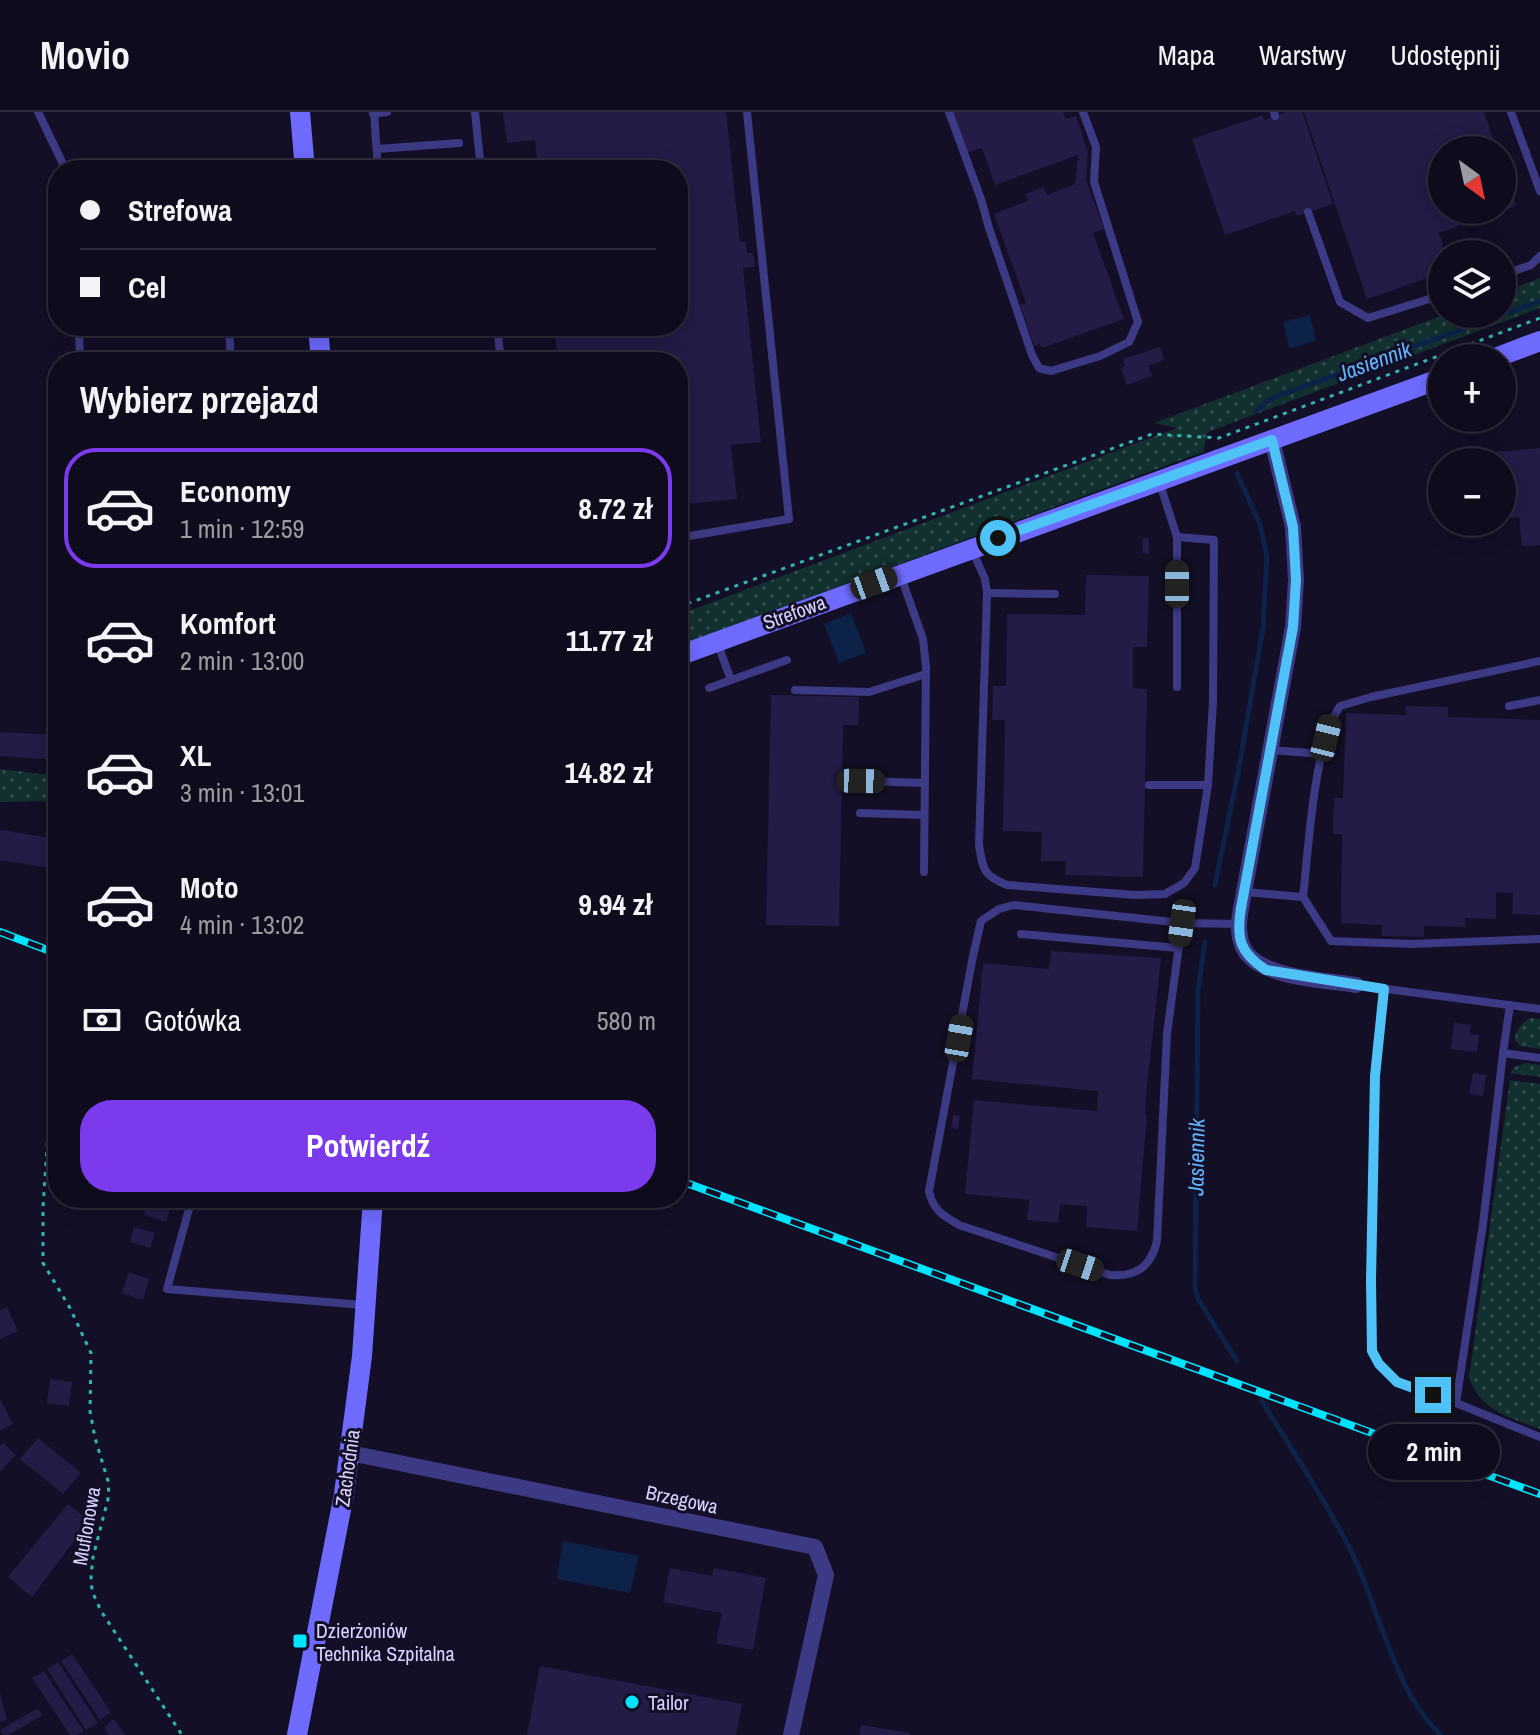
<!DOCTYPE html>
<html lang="pl">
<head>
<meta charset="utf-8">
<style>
  body { margin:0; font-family:"Archivo Narrow",sans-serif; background:#1c1929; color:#f1f3f6; height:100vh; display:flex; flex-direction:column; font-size:30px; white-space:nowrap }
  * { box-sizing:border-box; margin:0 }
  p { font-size:26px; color:#9b9ba3 }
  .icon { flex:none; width:44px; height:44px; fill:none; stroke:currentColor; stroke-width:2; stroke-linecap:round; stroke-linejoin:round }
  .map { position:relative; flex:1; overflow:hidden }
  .side { position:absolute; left:48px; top:240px; width:640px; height:856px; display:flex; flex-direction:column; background:#0e0b1c; border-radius:32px; box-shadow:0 4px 20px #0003,0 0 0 2px #2e2b3b }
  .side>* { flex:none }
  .banner { position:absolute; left:48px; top:48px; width:640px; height:176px; border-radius:32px; box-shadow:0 4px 20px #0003,0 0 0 2px #2e2b3b; display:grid; align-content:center; height:176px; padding:0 32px; background:#0e0b1c }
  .needle { width:52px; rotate:147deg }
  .controls { position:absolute; left:1428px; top:24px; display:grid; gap:16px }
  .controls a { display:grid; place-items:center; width:88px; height:88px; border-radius:50%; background:#0e0b1c; box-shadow:0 4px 20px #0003,0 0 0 2px #2e2b3b; font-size:40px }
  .end { position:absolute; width:36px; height:36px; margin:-18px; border:10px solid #4fc3f7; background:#111; box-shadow:0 0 0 4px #111 }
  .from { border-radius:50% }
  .bubble { position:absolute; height:56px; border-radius:28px; background:#0e0b1c; box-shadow:0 4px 20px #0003,0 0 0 2px #2e2b3b; font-size:26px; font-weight:800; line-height:56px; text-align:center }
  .car { position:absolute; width:24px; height:48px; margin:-24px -12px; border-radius:10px; box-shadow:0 0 6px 2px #0007; background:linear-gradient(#222 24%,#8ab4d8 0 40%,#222 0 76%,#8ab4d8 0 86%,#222 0) }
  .banner b { display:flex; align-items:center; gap:28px; height:76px; font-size:30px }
  .banner b+b { border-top:2px solid #2e2b3b }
  .banner i { width:20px; height:20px; background:#f1f3f6 }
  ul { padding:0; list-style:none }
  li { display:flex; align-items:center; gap:24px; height:120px; margin:0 16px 12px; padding:0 16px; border:4px solid transparent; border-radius:32px }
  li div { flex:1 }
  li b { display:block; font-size:30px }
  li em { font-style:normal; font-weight:800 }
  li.current { border-color:#7c3aed }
  li>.icon { width:72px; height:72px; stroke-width:1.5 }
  h2 { padding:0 32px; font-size:36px; line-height:96px }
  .pay { display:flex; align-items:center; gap:20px; height:88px; padding:0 32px; font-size:30px }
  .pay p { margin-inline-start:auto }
  .action { display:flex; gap:16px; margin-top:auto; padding:16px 32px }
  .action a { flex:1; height:92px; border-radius:32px; background:#7c3aed; color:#fff; font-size:32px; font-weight:800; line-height:92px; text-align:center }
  header { display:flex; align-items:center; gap:48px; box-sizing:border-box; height:112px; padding:0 40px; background:#0e0b1c; border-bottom:2px solid #2e2b3b }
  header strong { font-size:38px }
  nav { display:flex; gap:44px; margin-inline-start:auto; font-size:28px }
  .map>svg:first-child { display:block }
  .grass { fill:url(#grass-dots) }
  .water { fill:#0c2248 }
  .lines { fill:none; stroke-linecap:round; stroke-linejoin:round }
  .stream { stroke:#0c2248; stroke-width:5 }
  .building { fill:#241b47 }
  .path { stroke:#2fb8b0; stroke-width:3; stroke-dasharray:4 6; stroke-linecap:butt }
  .lane { stroke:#3d3a85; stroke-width:8 }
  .street { stroke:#3d3a85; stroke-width:16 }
  .secondary { stroke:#6f6bff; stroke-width:20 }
  .rail-casing { stroke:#00e5ff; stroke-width:8 }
  .rail { stroke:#130f26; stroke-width:5; stroke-dasharray:15; stroke-linecap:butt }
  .route { stroke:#4fc3f7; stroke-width:10 }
  .poi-dot { fill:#00e5ff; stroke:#130f26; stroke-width:3 }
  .labels { text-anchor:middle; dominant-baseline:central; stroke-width:6; stroke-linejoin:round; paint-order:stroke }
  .street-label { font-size:20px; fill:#d9d4ff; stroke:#130f26 }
  .poi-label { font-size:20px; fill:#d9d4ff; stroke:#130f26; text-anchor:start }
  .water-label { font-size:22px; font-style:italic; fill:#62b6ff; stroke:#130f26 }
</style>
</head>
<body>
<header>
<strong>Movio</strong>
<nav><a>Mapa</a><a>Warstwy</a><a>Udostępnij</a></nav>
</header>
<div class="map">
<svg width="1540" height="1623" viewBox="0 0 1540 1623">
  <defs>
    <pattern id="grass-dots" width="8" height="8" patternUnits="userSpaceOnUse" patternTransform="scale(2)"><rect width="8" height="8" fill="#12302f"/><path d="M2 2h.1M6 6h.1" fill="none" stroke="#344d4e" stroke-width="1.8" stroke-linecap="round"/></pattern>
  </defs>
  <rect width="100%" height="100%" fill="#130f26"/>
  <g class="grass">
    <polygon points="1540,166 1540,196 1208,320 1203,340 678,534 678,503 1177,316 1154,311 1446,202 1502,202 1502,181"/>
    <polygon points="0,657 58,664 58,689 0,690"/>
    <path d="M1530,906L1540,907V937L1520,934L1515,928C1515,917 1522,912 1530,906Z"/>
    <polygon points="1527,951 1540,953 1540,965 1510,961 1516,954"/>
    <path d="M1510,968L1540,972V1317C1510,1306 1481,1299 1469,1266Z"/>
  </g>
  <g class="water">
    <polygon points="1310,203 1316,229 1289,236 1283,210"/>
    <polygon points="851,501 866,541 839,551 824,512"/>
    <polygon points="563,1429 639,1444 630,1481 557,1467"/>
  </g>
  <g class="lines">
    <g class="stream">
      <polyline points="1256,299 1272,286 1540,189"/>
      <polyline points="1215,773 1238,661 1263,516 1267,445 1260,412 1237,362"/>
      <polyline points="1205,830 1198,879 1195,1175 1198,1187 1237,1249"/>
      <path d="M1262,1289C1292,1338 1324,1386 1350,1437C1379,1493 1393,1579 1441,1623"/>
    </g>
  </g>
  <g class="building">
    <polygon points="503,0 726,0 740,130 746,130 747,141 753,141 755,155 743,156 761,330 731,333 737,387 678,393 678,250 558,250 554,214 678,214 678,58 538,58 535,28 507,31"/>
    <polygon points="952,0 1063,0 1066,7 1076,4 1088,40 1086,68 1104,117 1093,121 1124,207 1042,236 1040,232 1034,234 1020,193 1026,191 994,102 1028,89 1025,82 1044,75 1047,83 1075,72 1078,43 995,73 982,36 967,41"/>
    <polygon points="1287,0 1302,0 1333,92 1297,104 1295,99 1225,123 1192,27 1263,3 1264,8"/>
    <polygon points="1304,0 1484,0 1497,38 1442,38 1442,98 1502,98 1503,55 1516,94 1439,121 1446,142 1442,142 1442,161 1367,187"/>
    <polygon points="1160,235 1164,248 1148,254 1152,264 1127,273 1121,256 1125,254 1123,247"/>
    <polygon points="1540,336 1540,433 1522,434 1519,405 1502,407 1502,350 1495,350 1494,340"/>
    <polygon points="1143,426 1149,426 1149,442 1142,441"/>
    <polygon points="1086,463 1149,464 1147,535 1133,535 1133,576 1147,577 1143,765 1065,763 1066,749 1041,749 1042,720 1003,719 1005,608 992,608 993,574 1006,574 1007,502 1085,503"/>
    <polygon points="771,583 859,585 858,613 843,613 839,814 766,813"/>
    <polygon points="1406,594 1448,595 1448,605 1540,608 1540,803 1512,802 1513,781 1496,780 1496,807 1465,806 1465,815 1424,814 1424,825 1382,824 1382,813 1341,811 1342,722 1333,722 1334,686 1343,686 1346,601 1406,603"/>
    <polygon points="0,620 58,623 58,648 0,644"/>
    <polygon points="0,718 58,727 55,757 0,748"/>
    <polygon points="1051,839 1161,846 1146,984 1145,1003 1147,1003 1137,1119 1086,1115 1087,1094 1060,1092 1058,1111 1027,1108 1029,1088 965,1082 974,988 1097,999 1098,979 972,967 983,851 1049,857"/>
    <polygon points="1454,911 1471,913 1470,922 1479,923 1477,940 1451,937"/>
    <polygon points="1473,961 1486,963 1483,984 1469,982"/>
    <polygon points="953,1003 960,1004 958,1017 951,1016"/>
    <polygon points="149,1086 173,1086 166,1110 144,1103"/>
    <polygon points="134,1115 155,1121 150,1136 130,1130"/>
    <polygon points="129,1160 149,1167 143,1188 122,1181"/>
    <polygon points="7,1195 18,1219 0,1227 0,1198"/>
    <polygon points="50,1267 72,1270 69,1294 47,1291"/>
    <polygon points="0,1287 13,1312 0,1319"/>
    <polygon points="38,1326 81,1361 63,1382 20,1347"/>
    <polygon points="3,1331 16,1343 0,1360 0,1334"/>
    <polygon points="68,1392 89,1409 32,1485 8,1465"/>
    <polygon points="670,1456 712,1464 714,1456 766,1466 753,1538 716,1531 722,1501 663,1490"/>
    <polygon points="72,1542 111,1600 100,1608 61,1549"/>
    <polygon points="58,1550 98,1611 86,1618 47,1557"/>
    <polygon points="540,1554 742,1592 736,1623 527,1623"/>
    <polygon points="44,1559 84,1619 77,1623 70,1623 32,1566"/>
    <polygon points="0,1581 7,1608 0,1610"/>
    <polygon points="38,1596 42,1604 8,1623 3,1623 0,1618"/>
    <polygon points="114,1607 125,1623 109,1623 104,1615"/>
    <polygon points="861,1613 910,1621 910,1623 859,1623"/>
  </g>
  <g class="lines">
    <g class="path">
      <polyline points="678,495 1152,322 1219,326 1540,206"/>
      <polyline points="58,951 48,1021 43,1095 43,1151 70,1196 91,1241 90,1299 95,1326 108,1369 109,1383 93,1445 91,1464 92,1479 101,1499 182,1623"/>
    </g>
    <g class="lane">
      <polyline points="38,0 66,58"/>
      <polyline points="374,0 378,58"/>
      <polyline points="475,0 481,58"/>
      <polyline points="949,0 981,87 989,116 1032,243 1039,256 1051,259 1100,244 1129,230 1138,210 1094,70 1096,35 1083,0"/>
      <polyline points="1274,0 1275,4"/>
      <polyline points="1511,0 1540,79"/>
      <polyline points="373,2 387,0"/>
      <polyline points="377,37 459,31"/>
      <polyline points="1308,100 1340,190 1368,206 1442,183"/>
      <polyline points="1502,163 1531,153 1540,144"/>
      <polyline points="79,214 80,250"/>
      <polyline points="229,214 231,250"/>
      <polyline points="497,214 501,250"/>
      <polyline points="1159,369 1177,425 1177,575"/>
      <polyline points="678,426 789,407 747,0"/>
      <path d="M973,440L985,467L987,481L979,733C983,758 983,763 1007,773L1135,783L1165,782L1184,771L1195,756L1208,673L1213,589L1214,428L1177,425"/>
      <polyline points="900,462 923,527 926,555 924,760"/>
      <polyline points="987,481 1055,482"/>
      <polyline points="717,530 731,568"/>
      <path d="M1540,549L1371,585L1340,594C1313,636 1309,734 1303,785L1331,829L1412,832L1540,827"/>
      <polyline points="709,576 787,548"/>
      <polyline points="795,578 869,580 926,562"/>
      <polyline points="678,583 681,592 678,707"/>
      <polyline points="1509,594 1540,588"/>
      <polyline points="1271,638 1322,642"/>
      <polyline points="861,669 925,671"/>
      <polyline points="1149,673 1208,673"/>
      <polyline points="860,701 924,703"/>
      <polyline points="1245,780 1303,785"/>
      <path d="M1182,811L1167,922L1157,1129C1151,1155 1136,1165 1110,1163L959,1113C942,1103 933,1098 929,1079L973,844L981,809L999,797L1014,793L1182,811L1239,812"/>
      <polyline points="1021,822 1178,836"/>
      <polyline points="1356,873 1540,897"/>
      <polyline points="1384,877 1375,964 1371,1169 1372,1239 1379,1252 1397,1270 1456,1291"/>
      <polyline points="1510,893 1503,941 1540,946"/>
      <polyline points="1503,941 1483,1112 1456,1291 1540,1325"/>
      <polyline points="192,1086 167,1177 363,1193"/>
    </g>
    <g class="street">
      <path d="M1272,328L1293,415L1296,468L1293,515L1244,780C1241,798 1235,817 1243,835C1256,866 1326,868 1356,873"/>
      <polyline points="350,1341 815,1435 826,1463 791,1623"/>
    </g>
    <g class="secondary">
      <polyline points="300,0 305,58"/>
      <polyline points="318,214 321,250"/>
      <polyline points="1495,246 1540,229"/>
      <polyline points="678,544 1442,266"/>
      <polyline points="297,1623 344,1382 362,1244 373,1086"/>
    </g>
    <g class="rail-casing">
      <g id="rail">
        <polyline points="0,820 58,842"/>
        <polyline points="678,1068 1540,1382"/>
      </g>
    </g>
    <use href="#rail" class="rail"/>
  </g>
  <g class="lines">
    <path class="route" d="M998,426L1272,328L1293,415L1296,468L1293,515L1241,796C1236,827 1240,841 1266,858L1384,877L1375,964L1371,1169L1372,1239L1379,1252L1397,1270L1433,1283"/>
  </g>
  <g class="poi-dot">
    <rect x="292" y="1521" width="16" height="16" rx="4"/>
    <circle cx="632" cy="1590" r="8"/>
  </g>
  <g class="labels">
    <g class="street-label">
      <text transform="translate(794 500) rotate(-20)">Strefowa</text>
      <text transform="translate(347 1356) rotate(-82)">Zachodnia</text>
      <text transform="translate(682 1387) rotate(12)">Brzegowa</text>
      <text transform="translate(86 1414) rotate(-80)">Muflonowa</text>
    </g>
    <g class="poi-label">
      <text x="316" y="1518">Dzierżoniów<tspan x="316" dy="23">Technika Szpitalna</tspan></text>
      <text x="648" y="1590">Tailor</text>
    </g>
    <g class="water-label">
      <text transform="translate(1374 249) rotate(-20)">Jasiennik</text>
      <text transform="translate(1196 1045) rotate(-89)">Jasiennik</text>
    </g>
  </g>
</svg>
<div class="controls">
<a><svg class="needle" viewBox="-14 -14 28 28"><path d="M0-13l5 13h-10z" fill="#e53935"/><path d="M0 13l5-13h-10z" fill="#9b9ba3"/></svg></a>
<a><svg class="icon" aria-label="layers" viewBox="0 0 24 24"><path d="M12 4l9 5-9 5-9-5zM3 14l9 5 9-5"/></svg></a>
<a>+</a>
<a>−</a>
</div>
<i class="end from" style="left:998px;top:426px"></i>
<i class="end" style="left:1433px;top:1283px"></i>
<div class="bubble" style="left:1368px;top:1312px;width:132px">2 min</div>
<i class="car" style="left:874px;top:471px;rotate:70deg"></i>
<i class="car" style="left:1177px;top:472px;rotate:0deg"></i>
<i class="car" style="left:1326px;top:626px;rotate:14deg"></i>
<i class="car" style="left:861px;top:669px;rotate:91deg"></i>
<i class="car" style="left:1182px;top:811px;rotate:188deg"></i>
<i class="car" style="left:959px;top:926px;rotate:10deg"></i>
<i class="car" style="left:1080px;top:1153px;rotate:108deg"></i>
<div class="banner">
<b><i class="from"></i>Strefowa</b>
<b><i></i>Cel</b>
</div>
<section class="side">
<h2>Wybierz przejazd</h2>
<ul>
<li class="current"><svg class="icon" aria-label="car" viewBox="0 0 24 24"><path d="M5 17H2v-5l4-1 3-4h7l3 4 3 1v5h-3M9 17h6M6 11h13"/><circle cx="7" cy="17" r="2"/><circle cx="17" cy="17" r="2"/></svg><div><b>Economy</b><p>1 min · 12:59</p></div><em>8.72 zł</em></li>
<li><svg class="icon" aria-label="car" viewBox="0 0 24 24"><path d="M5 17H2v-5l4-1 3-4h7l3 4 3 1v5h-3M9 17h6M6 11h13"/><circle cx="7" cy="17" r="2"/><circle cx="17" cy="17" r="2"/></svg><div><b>Komfort</b><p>2 min · 13:00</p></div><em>11.77 zł</em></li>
<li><svg class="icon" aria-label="car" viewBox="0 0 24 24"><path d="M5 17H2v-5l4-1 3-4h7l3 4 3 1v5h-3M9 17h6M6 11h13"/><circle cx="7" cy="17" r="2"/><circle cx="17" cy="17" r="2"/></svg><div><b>XL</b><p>3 min · 13:01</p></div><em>14.82 zł</em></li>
<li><svg class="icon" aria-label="car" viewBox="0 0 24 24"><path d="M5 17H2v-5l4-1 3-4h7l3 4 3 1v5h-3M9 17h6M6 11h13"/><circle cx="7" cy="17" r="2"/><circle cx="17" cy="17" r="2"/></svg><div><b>Moto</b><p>4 min · 13:02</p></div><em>9.94 zł</em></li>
</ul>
<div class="pay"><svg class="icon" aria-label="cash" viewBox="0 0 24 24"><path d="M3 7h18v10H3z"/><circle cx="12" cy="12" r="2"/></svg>Gotówka<p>580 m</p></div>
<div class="action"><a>Potwierdź</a></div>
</section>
</div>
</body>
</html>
